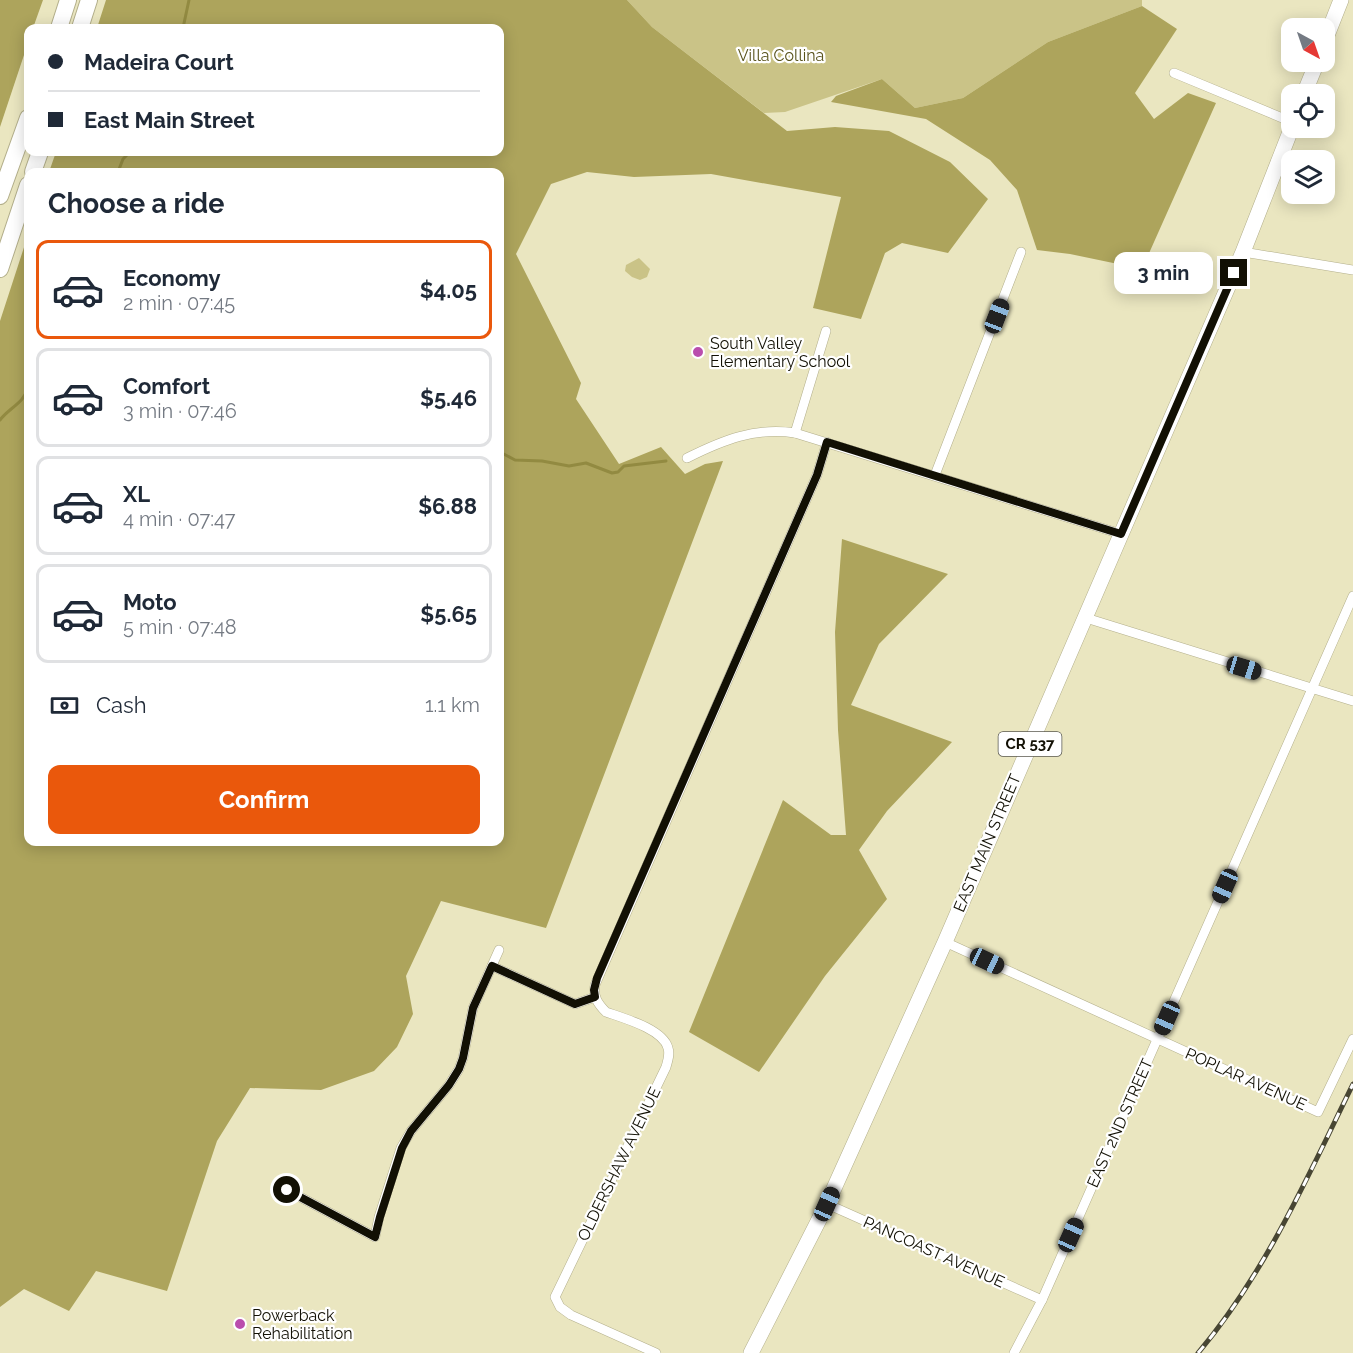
<!DOCTYPE html>
<html lang="en">
<head>
<meta charset="utf-8">
<style>
  body { margin:0; font-family:Raleway,sans-serif; background:#f2f2f3; color:#1f2937; height:100vh; display:flex; flex-direction:column; font-size:22px; white-space:nowrap }
  * { box-sizing:border-box; margin:0 }
  p { font-size:20px; color:#747a83 }
  .icon { flex:none; width:33px; height:33px; fill:none; stroke:currentColor; stroke-width:2; stroke-linecap:round; stroke-linejoin:round }
  .map { position:relative; flex:1; overflow:hidden }
  .drawer { position:absolute; left:24px; top:168px; width:480px; height:678px; display:flex; flex-direction:column; background:#fff; border-radius:12px; box-shadow:0 3px 15px #0003 }
  .drawer>* { flex:none }
  .top-card { position:absolute; left:24px; top:24px; width:480px; height:132px; border-radius:12px; box-shadow:0 3px 15px #0003; display:grid; align-content:center; height:132px; padding:0 24px; background:#fff }
  .needle { width:39px; rotate:140deg }
  .fabs { position:absolute; left:1281px; top:18px; display:grid; gap:12px }
  .fabs a { display:grid; place-items:center; width:54px; height:54px; border-radius:12px; background:#fff; box-shadow:0 3px 15px #0003; font-size:30px }
  .end { position:absolute; width:27px; height:27px; margin:-14px; border:8px solid #121004; background:#fff; box-shadow:0 0 0 3px #fff }
  .from { border-radius:50% }
  .bubble { position:absolute; height:42px; border-radius:12px; background:#fff; box-shadow:0 3px 15px #0003; font-size:20px; font-weight:700; line-height:42px; text-align:center }
  .car { position:absolute; width:18px; height:36px; margin:-18px -9px; border-radius:8px; box-shadow:0 0 4px 2px #0007; background:linear-gradient(#222 24%,#8ab4d8 0 40%,#222 0 76%,#8ab4d8 0 86%,#222 0) }
  .top-card b { display:flex; align-items:center; gap:21px; height:57px; font-size:22px }
  .top-card b+b { border-top:2px solid #e0e1e3 }
  .top-card i { width:15px; height:15px; background:#1f2937 }
  ul { padding:0; list-style:none }
  li { display:flex; align-items:center; gap:18px; height:99px; margin:0 12px 9px; padding:0 12px; border:3px solid #e0e1e3; border-radius:12px }
  li div { flex:1 }
  li b { display:block; font-size:22px }
  li em { font-style:normal; font-weight:700 }
  li.current { border-color:#ea580c }
  li>.icon { width:54px; height:54px; stroke-width:1.5 }
  h2 { padding:0 24px; font-size:27px; line-height:72px }
  .pay { display:flex; align-items:center; gap:15px; height:66px; padding:0 24px; font-size:22px }
  .pay p { margin-inline-start:auto }
  .button { display:flex; gap:12px; margin-top:auto; padding:12px 24px }
  .button a { flex:1; height:69px; border-radius:12px; background:#ea580c; color:#fff; font-size:24px; font-weight:700; line-height:69px; text-align:center }
  .map>svg:first-child { display:block }
  .green { fill:#cac387 }
  .forest { fill:#ada45c }
  .lines { fill:none; stroke-linecap:round; stroke-linejoin:round }
  .stream { stroke:#928a41; stroke-width:3 }
  .street-casing { stroke:#b3af8b; stroke-width:10 }
  .primary-casing { stroke:#b3af8b; stroke-width:16 }
  .highway-casing { stroke:#b3af8b; stroke-width:18 }
  .street { stroke:#fff; stroke-width:9 }
  .primary { stroke:#fff; stroke-width:15 }
  .highway { stroke:#fff; stroke-width:16 }
  .rail-casing { stroke:#484633; stroke-width:5 }
  .rail { stroke:#fff; stroke-width:3; stroke-dasharray:9; stroke-linecap:butt }
  .route { stroke:#121004; stroke-width:8 }
  .poi-dot { fill:#ba4dad; stroke:#fff; stroke-width:2 }
  .labels { text-anchor:middle; dominant-baseline:central; stroke-width:4.5; stroke-linejoin:round; paint-order:stroke }
  .shield { fill:#fff; stroke:#59584f; stroke-width:1.5 }
  .shield-label { font-size:15px; font-weight:bold; fill:#121004 }
  .park-label { font-size:16px; fill:#59531c; stroke:#fff }
  .poi-label { font-size:16px; fill:#121004; stroke:#fff; text-anchor:start }
  .street-label { font-size:16px; fill:#121004; stroke:#fff }
</style>
</head>
<body>
<div class="map">
<svg width="1353" height="1353" viewBox="0 0 1353 1353">
  <rect width="100%" height="100%" fill="#eae6c0"/>
  <g class="green">
    <polygon points="627,0 1142,0 1142,6 1048,42 963,98 915,108 882,79 785,112 764,113 652,27"/>
    <polygon points="639,258 650,269 647,277 640,280 632,277 625,271 626,265"/>
  </g>
  <g class="forest">
    <polygon points="0,0 43,0 33,28 28,28 28,43 0,127"/>
    <polygon points="106,0 627,0 652,27 787,131 835,127 889,131 950,162 988,199 948,253 902,243 885,253 861,319 813,308 841,197 711,174 634,177 587,172 551,184 516,254 581,383 576,399 619,464 661,447 685,474 705,464 723,461 546,928 441,901 406,976 413,1014 397,1047 374,1071 321,1090 250,1088 217,1141 167,1291 96,1271 69,1311 24,1289 0,1307 0,321 28,235 28,842 500,842 500,172 49,172 56,152 500,152 500,28 97,28"/>
    <polygon points="1142,6 1177,29 1135,93 1154,119 1188,93 1216,103 1142,269 1070,254 1037,250 1017,190 990,160 926,119 831,102 836,96 882,79 915,108 963,98 1048,42"/>
    <polygon points="842,539 948,574 879,644 851,705 952,742 887,811 859,850 887,899 825,976 759,1072 689,1032 783,800 831,835 846,835 838,730 835,632"/>
  </g>
  <g class="lines">
    <g class="stream">
      <polyline points="183,28 189,0"/>
      <polyline points="118,172 123,159 130,152"/>
      <path d="M0,420C9,408 24,403 28,388"/>
      <polyline points="500,452 515,460 542,461 569,466 586,463 612,473 618,472 624,466 666,461"/>
    </g>
    <g class="street-casing">
      <g id="street">
        <polyline points="1174,73 1292,122"/>
        <polyline points="1243,252 1353,270"/>
        <polyline points="795,433 826,331"/>
        <path d="M687,458C723,440 755,427 795,433L1121,534"/>
        <polyline points="935,475 1021,252"/>
        <polyline points="1086,618 1353,701"/>
        <polyline points="945,942 1318,1112 1353,1039"/>
        <polyline points="492,966 575,1004 595,997"/>
        <polyline points="286,1182 287,1190 375,1237 379,1217 401,1148 411,1131 449,1085 459,1069 463,1058 473,1008 499,950"/>
        <polyline points="827,1204 1042,1300"/>
        <path d="M656,1353L571,1315L560,1307L555,1297L666,1067C668,1060 670,1054 668,1048C663,1029 623,1018 606,1012C598,1004 593,997 595,985L817,475L827,442"/>
        <polyline points="1014,1353 1042,1300 1353,596"/>
      </g>
    </g>
    <g class="primary-casing">
      <g id="primary">
        <polyline points="1324,43 1341,0"/>
        <polyline points="1304,94 1317,62"/>
        <polyline points="751,1353 827,1204 945,942 1243,252 1292,127"/>
      </g>
    </g>
    <g class="highway-casing">
      <g id="highway">
        <polyline points="59,28 68,0"/>
        <polyline points="80,28 89,0"/>
        <polyline points="33,172 40,152"/>
        <polyline points="0,196 28,118"/>
        <polyline points="0,269 28,185"/>
      </g>
    </g>
    <use href="#street" class="street"/>
    <use href="#primary" class="primary"/>
    <use href="#highway" class="highway"/>
    <g class="rail-casing">
      <path id="rail" d="M1198,1353C1265,1274 1308,1176 1353,1084"/>
    </g>
    <use href="#rail" class="rail"/>
  </g>
  <g class="lines">
    <polyline class="route" points="287,1190 375,1237 380,1217 402,1148 411,1131 449,1085 459,1069 463,1058 473,1008 492,966 575,1004 595,997 594,990 597,978 817,475 827,442 1121,534 1234,273"/>
  </g>
  <g class="poi-dot">
    <circle cx="698" cy="352" r="6"/>
    <circle cx="240" cy="1324" r="6"/>
  </g>
  <g class="labels">
    <rect class="shield" x="998.5" y="732" width="63" height="24" rx="4.5"/>
    <g class="shield-label">
      <text x="1030" y="744">CR 537</text>
    </g>
    <g class="park-label">
      <text x="781" y="55">Villa Collina</text>
    </g>
    <g class="poi-label">
      <text x="710" y="343">South Valley<tspan x="710" dy="18">Elementary School</tspan></text>
      <text x="252" y="1315">Powerback<tspan x="252" dy="18">Rehabilitation</tspan></text>
    </g>
    <g class="street-label">
      <text transform="translate(987 843) rotate(-67)">EAST MAIN STREET</text>
      <text transform="translate(1246 1079) rotate(24)">POPLAR AVENUE</text>
      <text transform="translate(1120 1123) rotate(-66)">EAST 2ND STREET</text>
      <text transform="translate(619 1164) rotate(-64)">OLDERSHAW AVENUE</text>
      <text transform="translate(934 1252) rotate(24)">PANCOAST AVENUE</text>
    </g>
  </g>
</svg>
<div class="fabs">
<a><svg class="needle" viewBox="-14 -14 28 28"><path d="M0-13l5 13h-10z" fill="#e53935"/><path d="M0 13l5-13h-10z" fill="#747a83"/></svg></a>
<a><svg class="icon" aria-label="locate" viewBox="0 0 24 24"><circle cx="12" cy="12" r="6"/><path d="M12 2v4M12 18v4M2 12h4M18 12h4"/></svg></a>
<a><svg class="icon" aria-label="layers" viewBox="0 0 24 24"><path d="M12 4l9 5-9 5-9-5zM3 14l9 5 9-5"/></svg></a>
</div>
<i class="end from" style="left:287px;top:1190px"></i>
<i class="end" style="left:1234px;top:273px"></i>
<div class="bubble" style="left:1114px;top:252px;width:99px">3 min</div>
<i class="car" style="left:997px;top:316px;rotate:21deg"></i>
<i class="car" style="left:1244px;top:668px;rotate:107deg"></i>
<i class="car" style="left:1225px;top:886px;rotate:204deg"></i>
<i class="car" style="left:987px;top:961px;rotate:115deg"></i>
<i class="car" style="left:1167px;top:1018px;rotate:204deg"></i>
<i class="car" style="left:827px;top:1204px;rotate:24deg"></i>
<i class="car" style="left:1071px;top:1235px;rotate:24deg"></i>
<div class="top-card">
<b><i class="from"></i>Madeira Court</b>
<b><i></i>East Main Street</b>
</div>
<section class="drawer">
<h2>Choose a ride</h2>
<ul>
<li class="current"><svg class="icon" aria-label="car" viewBox="0 0 24 24"><path d="M5 17H2v-5l4-1 3-4h7l3 4 3 1v5h-3M9 17h6M6 11h13"/><circle cx="7" cy="17" r="2"/><circle cx="17" cy="17" r="2"/></svg><div><b>Economy</b><p>2 min · 07:45</p></div><em>$4.05</em></li>
<li><svg class="icon" aria-label="car" viewBox="0 0 24 24"><path d="M5 17H2v-5l4-1 3-4h7l3 4 3 1v5h-3M9 17h6M6 11h13"/><circle cx="7" cy="17" r="2"/><circle cx="17" cy="17" r="2"/></svg><div><b>Comfort</b><p>3 min · 07:46</p></div><em>$5.46</em></li>
<li><svg class="icon" aria-label="car" viewBox="0 0 24 24"><path d="M5 17H2v-5l4-1 3-4h7l3 4 3 1v5h-3M9 17h6M6 11h13"/><circle cx="7" cy="17" r="2"/><circle cx="17" cy="17" r="2"/></svg><div><b>XL</b><p>4 min · 07:47</p></div><em>$6.88</em></li>
<li><svg class="icon" aria-label="car" viewBox="0 0 24 24"><path d="M5 17H2v-5l4-1 3-4h7l3 4 3 1v5h-3M9 17h6M6 11h13"/><circle cx="7" cy="17" r="2"/><circle cx="17" cy="17" r="2"/></svg><div><b>Moto</b><p>5 min · 07:48</p></div><em>$5.65</em></li>
</ul>
<div class="pay"><svg class="icon" aria-label="cash" viewBox="0 0 24 24"><path d="M3 7h18v10H3z"/><circle cx="12" cy="12" r="2"/></svg>Cash<p>1.1 km</p></div>
<div class="button"><a>Confirm</a></div>
</section>
</div>
</body>
</html>
